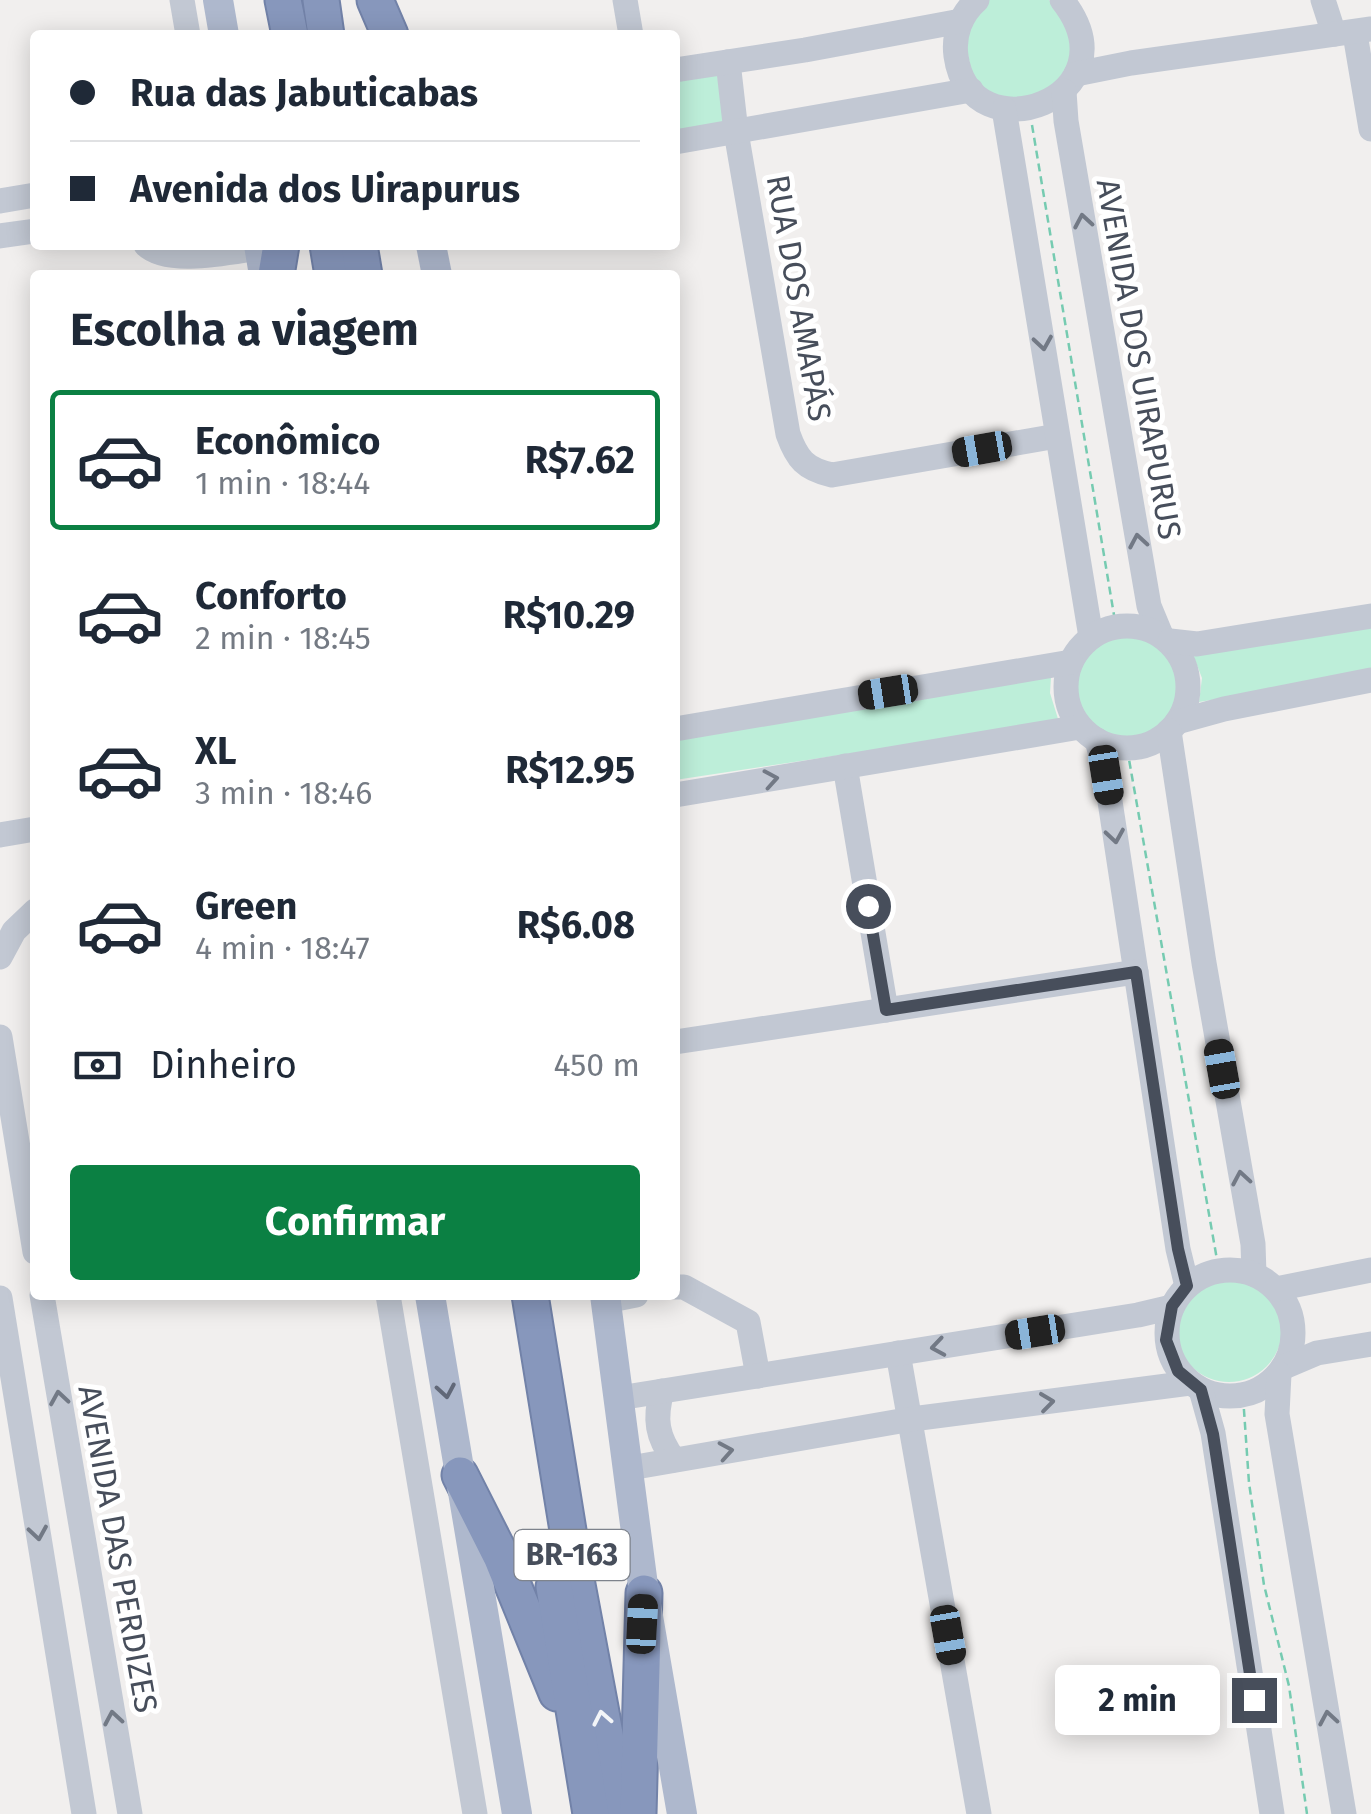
<!DOCTYPE html>
<html lang="pt">
<head>
<meta charset="utf-8">
<style>
  body { margin:0; font-family:"Fira Sans",sans-serif; background:#f2f2f3; color:#1f2937; height:100vh; display:flex; flex-direction:column; font-size:38px; white-space:nowrap }
  * { box-sizing:border-box; margin:0 }
  p { font-size:32px; color:#747a83 }
  .icon { flex:none; width:55px; height:55px; fill:none; stroke:currentColor; stroke-width:2; stroke-linecap:round; stroke-linejoin:round }
  .map { position:relative; flex:1; overflow:hidden }
  .panel { position:absolute; left:30px; top:270px; width:650px; height:1030px; display:flex; flex-direction:column; background:#fff; border-radius:10px; box-shadow:0 5px 25px #0003 }
  .panel>* { flex:none }
  .hud { position:absolute; left:30px; top:30px; width:650px; height:220px; border-radius:10px; box-shadow:0 5px 25px #0003; display:grid; align-content:center; height:220px; padding:0 40px; background:#fff }
  .end { position:absolute; width:45px; height:45px; margin:-22px; border:12px solid #474e5b; background:#fff; box-shadow:0 0 0 5px #fff }
  .from { border-radius:50% }
  .bubble { position:absolute; height:70px; border-radius:10px; background:#fff; box-shadow:0 5px 25px #0003; font-size:32px; font-weight:700; line-height:70px; text-align:center }
  .car { position:absolute; width:30px; height:60px; margin:-30px -15px; border-radius:12px; box-shadow:0 0 8px 2px #0007; background:linear-gradient(#222 24%,#8ab4d8 0 40%,#222 0 76%,#8ab4d8 0 86%,#222 0) }
  .hud b { display:flex; align-items:center; gap:35px; height:95px; font-size:38px }
  .hud b+b { border-top:2px solid #e0e1e3 }
  .hud i { width:25px; height:25px; background:#1f2937 }
  ul { padding:0; list-style:none }
  li { display:flex; align-items:center; gap:30px; height:140px; margin:0 20px 15px; padding:0 20px; border:5px solid transparent; border-radius:10px }
  li div { flex:1 }
  li b { display:block; font-size:38px }
  li em { font-style:normal; font-weight:700 }
  li.active { border-color:#0b8043 }
  li>.icon { width:90px; height:90px; stroke-width:1.5 }
  h2 { padding:0 40px; font-size:45px; line-height:120px }
  .pay { display:flex; align-items:center; gap:25px; height:110px; padding:0 40px; font-size:38px }
  .pay p { margin-inline-start:auto }
  .button { display:flex; gap:20px; margin-top:auto; padding:20px 40px }
  .button a { flex:1; height:115px; border-radius:10px; background:#0b8043; color:#fff; font-size:40px; font-weight:700; line-height:115px; text-align:center }
  .map>svg:first-child { display:block }
  .green { fill:#bdeed9 }
  .lines { fill:none; stroke-linecap:round; stroke-linejoin:round }
  .highway-casing { stroke:#7282a8; stroke-width:39 }
  .path { stroke:#76cbb1; stroke-width:2.5; stroke-dasharray:8 5; stroke-linecap:butt }
  .minor { stroke:#c2c8d3; stroke-width:25 }
  .major { stroke:#aeb8cd; stroke-width:30 }
  .highway { stroke:#8797bc; stroke-width:35 }
  .oneway { stroke:#727985 }
  .oneway2 { stroke:#616878 }
  .oneway3 { stroke:#f3f5f8 }
  .route { stroke:#474e5b; stroke-width:12 }
  .labels { text-anchor:middle; dominant-baseline:central; stroke-width:10; stroke-linejoin:round; paint-order:stroke }
  .shield { fill:#fff; stroke:#7e838c; stroke-width:2.5 }
  .shield-label { font-size:30px; font-weight:bold; fill:#474e5b }
  .street-label { font-size:32px; fill:#474e5b; stroke:#fff }
</style>
</head>
<body>
<div class="map">
<svg width="1371" height="1814" viewBox="0 0 1371 1814">
  <rect width="100%" height="100%" fill="#f1efee"/>
  <g class="green">
    <polygon points="989,0 1049,0 1065,14 1073,60 1045,96 998,99 973,80 964,34"/>
    <polygon points="717,74 725,123 675,130 675,80"/>
    <polygon points="1371,625 1371,674 1199,702 1202,678 1193,655"/>
    <circle cx="1127" cy="686" r="53"/>
    <polygon points="1051,677 1050,693 1059,722 675,780 675,737"/>
    <circle cx="1229" cy="1329" r="53"/>
  </g>
  <g class="lines">
    <g class="highway-casing">
      <g id="highway">
        <polyline points="283,0 290,35"/>
        <polyline points="321,0 326,35"/>
        <polyline points="375,0 390,35"/>
        <polyline points="328,245 333,275"/>
        <polyline points="359,245 364,275"/>
        <polyline points="276,275 281,245"/>
        <polyline points="530,1295 575,1574 620,1814"/>
        <polyline points="460,1475 501,1556 557,1693"/>
        <polyline points="554,1587 591,1814"/>
        <polyline points="638,1814 644,1593"/>
      </g>
    </g>
    <g class="path">
      <polyline points="1032,125 1116,627"/>
      <polyline points="1127,748 1219,1271"/>
      <polyline points="1243,1396 1249,1483 1264,1585 1289,1686 1307,1814"/>
    </g>
    <g class="minor">
      <polyline points="182,0 188,35"/>
      <polyline points="625,0 631,35"/>
      <path d="M977,0C961,14 953,35 956,56C970,159 1139,97 1062,0"/>
      <polyline points="1323,0 1334,34"/>
      <polyline points="1355,34 1371,129"/>
      <path d="M728,62L736,132L788,434C797,459 805,469 832,475L1057,436"/>
      <polyline points="675,70 805,50 961,21"/>
      <polyline points="1076,74 1131,63 1371,29"/>
      <polyline points="1064,91 1066,121 1149,606 1161,635"/>
      <polyline points="1004,109 1091,637"/>
      <polyline points="675,142 971,90"/>
      <polyline points="0,201 35,195"/>
      <polyline points="0,236 35,231"/>
      <path d="M146,245C168,266 230,252 259,248"/>
      <circle cx="1127" cy="687" r="61"/>
      <polyline points="1170,641 1197,644 1371,616"/>
      <polyline points="1177,722 1224,709 1371,680"/>
      <polyline points="675,729 1071,662"/>
      <polyline points="1169,731 1204,963 1253,1244 1254,1274"/>
      <polyline points="1097,740 1106,775 1178,1249 1187,1286"/>
      <polyline points="845,766 886,1010"/>
      <polyline points="675,795 1080,727"/>
      <polyline points="0,835 35,829"/>
      <polyline points="0,957 14,931 35,911"/>
      <polyline points="0,1037 35,1252"/>
      <polyline points="675,1042 1136,972"/>
      <circle cx="1230" cy="1333" r="63"/>
      <polyline points="675,1287 684,1287 748,1322 758,1376"/>
      <polyline points="1276,1289 1371,1270"/>
      <polyline points="42,1295 130,1814"/>
      <polyline points="388,1295 475,1814"/>
      <polyline points="0,1298 84,1814"/>
      <polyline points="606,1301 636,1295"/>
      <polyline points="898,1353 979,1814"/>
      <polyline points="1284,1367 1317,1353 1371,1344"/>
      <polyline points="1279,1374 1277,1414 1344,1814"/>
      <polyline points="1201,1390 1213,1433 1272,1814"/>
      <path d="M662,1391C654,1419 657,1437 674,1460"/>
      <polyline points="619,1398 1138,1315 1172,1307"/>
      <polyline points="630,1468 912,1419 1190,1383"/>
    </g>
    <g class="major">
      <polyline points="218,0 224,35"/>
      <polyline points="259,245 264,275"/>
      <polyline points="431,245 437,275"/>
      <polyline points="430,1295 517,1814"/>
      <polyline points="605,1295 644,1593 682,1814"/>
    </g>
    <use href="#highway" class="highway"/>
  </g>
  <defs><path id="oneway-chevron" d="M-2-3.5L2.5 0L-2 3.5" fill="none" stroke-width="1.6" stroke-linecap="round" stroke-linejoin="round" transform="scale(2.5)"/></defs>
  <g class="oneway">
    <use href="#oneway-chevron" transform="translate(1083 221) rotate(-100)"/>
    <use href="#oneway-chevron" transform="translate(1043 343) rotate(81)"/>
    <use href="#oneway-chevron" transform="translate(1138 541) rotate(-100)"/>
    <use href="#oneway-chevron" transform="translate(771 779) rotate(-10)"/>
    <use href="#oneway-chevron" transform="translate(1115 836) rotate(81)"/>
    <use href="#oneway-chevron" transform="translate(1241 1178) rotate(-100)"/>
    <use href="#oneway-chevron" transform="translate(938 1347) rotate(171)"/>
    <use href="#oneway-chevron" transform="translate(59 1398) rotate(-99)"/>
    <use href="#oneway-chevron" transform="translate(1047 1402) rotate(-7)"/>
    <use href="#oneway-chevron" transform="translate(726 1451) rotate(-10)"/>
    <use href="#oneway-chevron" transform="translate(38 1533) rotate(81)"/>
    <use href="#oneway-chevron" transform="translate(113 1718) rotate(-100)"/>
    <use href="#oneway-chevron" transform="translate(1328 1718) rotate(-100)"/>
  </g>
  <use class="oneway2" href="#oneway-chevron" transform="translate(446 1391) rotate(80)"/>
  <use class="oneway3" href="#oneway-chevron" transform="translate(602 1718) rotate(-101)"/>
  <g class="lines">
    <polyline class="route" points="868,906 886,1010 1136,972 1178,1249 1187,1286 1172,1306 1166,1340 1178,1371 1201,1390 1213,1434 1254,1700"/>
  </g>
  <g class="labels">
    <rect class="shield" x="514.5" y="1530" width="115" height="50" rx="8"/>
    <g class="shield-label">
      <text x="572" y="1555">BR-163</text>
    </g>
    <g class="street-label">
      <text transform="translate(799 298) rotate(80)">RUA DOS AMAPÁS</text>
      <text transform="translate(1139 359) rotate(80)">AVENIDA DOS UIRAPURUS</text>
      <text transform="translate(118 1549) rotate(80)">AVENIDA DAS PERDIZES</text>
    </g>
  </g>
</svg>
<i class="end from" style="left:868px;top:906px"></i>
<i class="end" style="left:1254px;top:1700px"></i>
<div class="bubble" style="left:1055px;top:1665px;width:165px">2 min</div>
<i class="car" style="left:982px;top:449px;rotate:260deg"></i>
<i class="car" style="left:888px;top:692px;rotate:261deg"></i>
<i class="car" style="left:1106px;top:775px;rotate:171deg"></i>
<i class="car" style="left:1222px;top:1069px;rotate:350deg"></i>
<i class="car" style="left:1035px;top:1332px;rotate:261deg"></i>
<i class="car" style="left:642px;top:1624px;rotate:3deg"></i>
<i class="car" style="left:948px;top:1635px;rotate:170deg"></i>
<div class="hud">
<b><i class="from"></i>Rua das Jabuticabas</b>
<b><i></i>Avenida dos Uirapurus</b>
</div>
<section class="panel">
<h2>Escolha a viagem</h2>
<ul>
<li class="active"><svg class="icon" aria-label="car" viewBox="0 0 24 24"><path d="M5 17H2v-5l4-1 3-4h7l3 4 3 1v5h-3M9 17h6M6 11h13"/><circle cx="7" cy="17" r="2"/><circle cx="17" cy="17" r="2"/></svg><div><b>Econômico</b><p>1 min · 18:44</p></div><em>R$7.62</em></li>
<li><svg class="icon" aria-label="car" viewBox="0 0 24 24"><path d="M5 17H2v-5l4-1 3-4h7l3 4 3 1v5h-3M9 17h6M6 11h13"/><circle cx="7" cy="17" r="2"/><circle cx="17" cy="17" r="2"/></svg><div><b>Conforto</b><p>2 min · 18:45</p></div><em>R$10.29</em></li>
<li><svg class="icon" aria-label="car" viewBox="0 0 24 24"><path d="M5 17H2v-5l4-1 3-4h7l3 4 3 1v5h-3M9 17h6M6 11h13"/><circle cx="7" cy="17" r="2"/><circle cx="17" cy="17" r="2"/></svg><div><b>XL</b><p>3 min · 18:46</p></div><em>R$12.95</em></li>
<li><svg class="icon" aria-label="car" viewBox="0 0 24 24"><path d="M5 17H2v-5l4-1 3-4h7l3 4 3 1v5h-3M9 17h6M6 11h13"/><circle cx="7" cy="17" r="2"/><circle cx="17" cy="17" r="2"/></svg><div><b>Green</b><p>4 min · 18:47</p></div><em>R$6.08</em></li>
</ul>
<div class="pay"><svg class="icon" aria-label="cash" viewBox="0 0 24 24"><path d="M3 7h18v10H3z"/><circle cx="12" cy="12" r="2"/></svg>Dinheiro<p>450 m</p></div>
<div class="button"><a>Confirmar</a></div>
</section>
</div>
</body>
</html>
